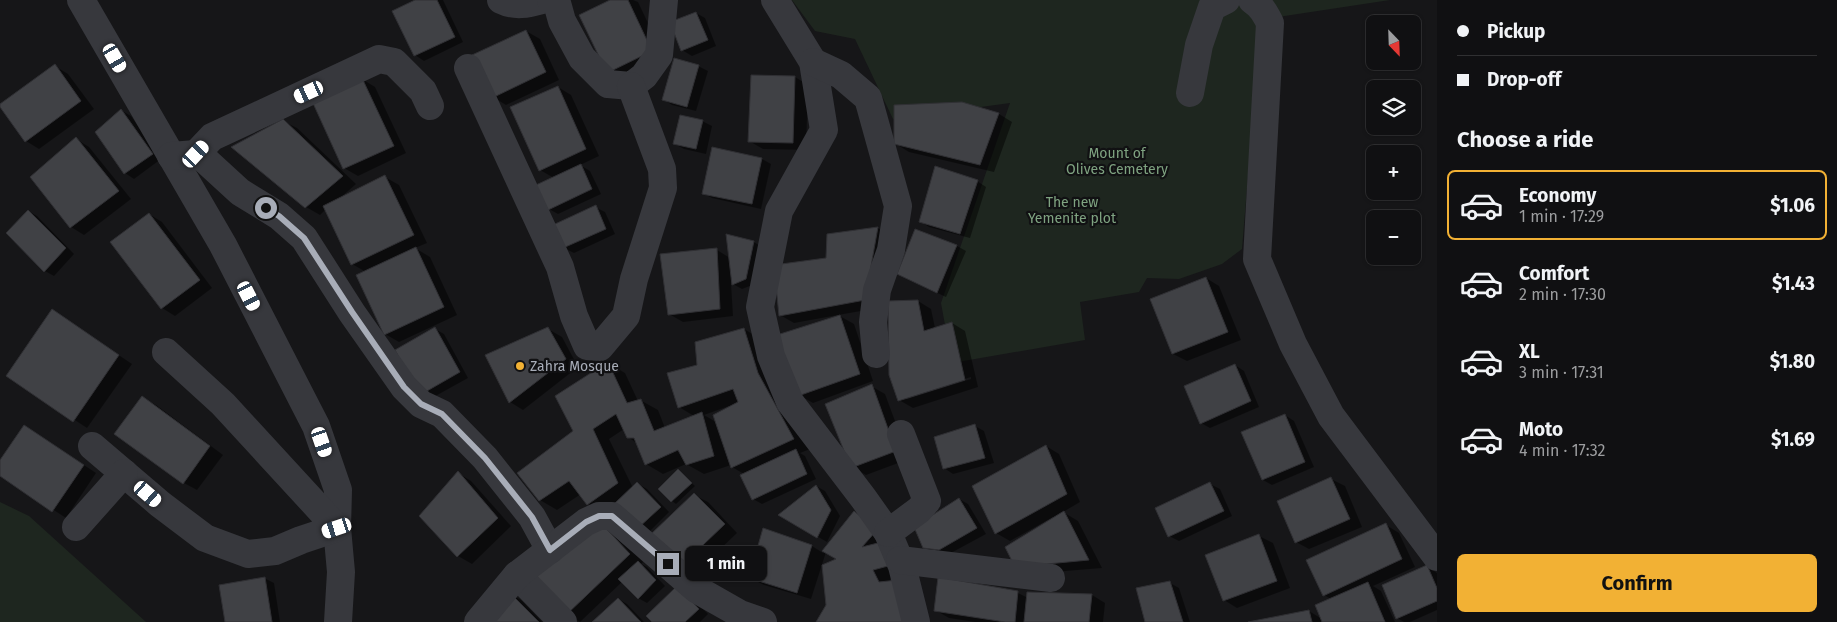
<!DOCTYPE html>
<html lang="en">
<head>
<meta charset="utf-8">
<style>
  body { margin:0; font-family:"Fira Sans",sans-serif; background:#1e1e20; color:#f1f3f6; height:100vh; display:flex; flex-direction:column; font-size:19px; white-space:nowrap }
  * { box-sizing:border-box; margin:0 }
  p { font-size:16px; color:#9c9d9f }
  .icon { flex:none; width:28px; height:28px; fill:none; stroke:currentColor; stroke-width:2; stroke-linecap:round; stroke-linejoin:round }
  .map { position:relative; flex:1; overflow:hidden }
  .drawer { display:flex; flex-direction:column; background:#101012; width:400px }
  .drawer>* { flex:none }
  .guide { display:grid; align-content:center; height:110px; padding:0 20px; background:#101012 }
  .needle { width:32px; rotate:157deg }
  .buttons { position:absolute; left:1366px; top:15px; display:grid; gap:10px }
  .buttons a { display:grid; place-items:center; width:55px; height:55px; border-radius:8px; background:#101012; box-shadow:0 1px 4px #0004,0 0 0 1px #303032; font-size:25px }
  .end { position:absolute; width:22px; height:22px; margin:-11px; border:6px solid #a8adb8; background:#111; box-shadow:0 0 0 2px #111 }
  .from { border-radius:50% }
  .bubble { position:absolute; height:35px; border-radius:8px; background:#101012; box-shadow:0 1px 4px #0004,0 0 0 1px #303032; font-size:16px; font-weight:700; line-height:35px; text-align:center }
  .car { position:absolute; width:15px; height:30px; margin:-15px -8px; border-radius:6px; box-shadow:0 0 4px 1px #0007; background:linear-gradient(#fff 24%,#345 0 40%,#fff 0 76%,#345 0 86%,#fff 0) }
  .guide b { display:flex; align-items:center; gap:18px; height:48px; font-size:19px }
  .guide b+b { border-top:1px solid #303032 }
  .guide i { width:12px; height:12px; background:#f1f3f6 }
  ul { padding:0; list-style:none }
  li { display:flex; align-items:center; gap:15px; height:70px; margin:0 10px 8px; padding:0 10px; border:2px solid transparent; border-radius:8px }
  li div { flex:1 }
  li b { display:block; font-size:19px }
  li em { font-style:normal; font-weight:700 }
  li.current { border-color:#f2b134 }
  li>.icon { width:45px; height:45px; stroke-width:1.5 }
  h2 { padding:0 20px; font-size:22px; line-height:60px }
  .cta { display:flex; gap:10px; margin-top:auto; padding:10px 20px }
  .cta a { flex:1; height:58px; border-radius:8px; background:#f2b134; color:#111; font-size:20px; font-weight:700; line-height:58px; text-align:center }
  main { display:flex; flex:1; min-height:0 }
  .map>svg:first-child { display:block }
  .green { fill:#1e261f }
  .shadow { fill:#0007; fill-rule:evenodd }
  .building { fill:#404145; stroke:#303034 }
  .lines { fill:none; stroke-linecap:round; stroke-linejoin:round }
  .street { stroke:#37383d; stroke-width:28 }
  .route { stroke:#a8adb8; stroke-width:6 }
  .poi-dot { fill:#f2b134; stroke:#111113; stroke-width:2 }
  .labels { text-anchor:middle; dominant-baseline:central; stroke-width:4.5; stroke-linejoin:round; paint-order:stroke }
  .park-label { font-size:14px; fill:#7fa381; stroke:#111113 }
  .poi-label { font-size:14px; fill:#a8adb8; stroke:#111113; text-anchor:start }
</style>
</head>
<body>
<main>
<div class="map">
<svg width="1437" height="622" viewBox="0 0 1437 622">
  <rect width="100%" height="100%" fill="#161618"/>
  <g class="green">
    <polygon points="792,0 1390,0 1278,17 1260,28 1242,249 1222,264 1179,279 1147,278 1139,292 1080,302 1085,340 952,363 941,303 1010,103 893,119 855,39 815,31"/>
    <polygon points="0,502 29,516 146,622 0,622"/>
  </g>
  <g class="shadow">
    <polygon points="418,0 443,0 463,42 424,61 415,55"/>
    <polygon points="613,0 633,0 638,2 665,59 622,80 608,72"/>
    <polygon points="696,13 705,18 716,46 692,56 682,50"/>
    <polygon points="526,31 540,39 559,80 506,105 493,97"/>
    <polygon points="55,66 68,74 94,109 39,149 26,141"/>
    <polygon points="698,66 708,71 696,111 672,105 663,99"/>
    <polygon points="795,77 808,85 806,150 763,149 749,141"/>
    <polygon points="362,79 375,87 406,153 358,176 344,168"/>
    <polygon points="558,87 571,95 599,156 580,165 590,171 601,194 558,214 549,209 554,178 540,170"/>
    <polygon points="962,103 999,114 1012,122 994,172 909,152 896,144"/>
    <polygon points="122,111 131,116 161,159 134,179 125,173 97,133"/>
    <polygon points="283,121 297,128 356,184 339,199 385,177 399,185 427,243 415,248 430,257 457,315 399,342 385,334 358,276 366,272 352,264 326,209 320,215 306,207"/>
    <polygon points="702,121 712,126 706,154 684,149 675,144"/>
    <polygon points="76,139 89,147 131,199 84,235 71,227"/>
    <polygon points="762,159 771,164 761,209 712,198 703,193"/>
    <polygon points="977,181 986,187 970,238 929,227 920,221"/>
    <polygon points="595,207 605,212 615,234 574,253 564,248"/>
    <polygon points="28,211 37,216 74,254 54,276 45,271 7,233"/>
    <polygon points="149,214 162,222 212,288 175,316 162,308 111,242"/>
    <polygon points="878,228 892,236 878,308 838,315 854,324 873,381 813,403 799,395 838,315 794,323 780,315 828,259 828,235"/>
    <polygon points="916,231 957,246 966,251 946,297 907,279"/>
    <polygon points="728,235 754,242 763,248 755,284 742,289 731,283 733,316 683,322 669,314 717,250 730,258"/>
    <polygon points="1206,278 1219,286 1241,340 1187,361 1173,354 1152,300"/>
    <path d="M918,301L931,309L935,328L952,323L965,331L978,387L913,408L899,400ZM971,377V379L907,399V397Z"/>
    <polygon points="53,311 132,364 87,428 8,376"/>
    <polygon points="435,329 444,334 468,378 430,399 421,394"/>
    <polygon points="548,329 562,337 578,367 523,410 510,402"/>
    <path d="M744,329L761,339L810,449L800,453L805,456L816,479L762,504L753,499L744,474L732,467L731,465L704,474L686,464L663,474L646,464L638,444L628,437L624,429L609,439L633,488L638,484L647,489L669,512L647,534L588,504L581,494L557,510L540,500L608,363L625,373L638,401L640,400L658,410L665,428L694,416L679,407L698,366ZM729,406V407L716,422L704,415Z"/>
    <polygon points="1235,365 1244,371 1259,407 1210,428 1201,423"/>
    <polygon points="871,386 885,394 909,459 866,475 852,467"/>
    <polygon points="142,398 156,405 223,455 197,490 184,483"/>
    <polygon points="1285,415 1294,421 1314,467 1272,485 1263,480 1243,433"/>
    <polygon points="25,426 96,473 66,518 0,475 0,462"/>
    <polygon points="975,426 984,431 994,463 953,474 944,468"/>
    <polygon points="1046,446 1059,454 1080,502 1063,512 1078,521 1102,568 1029,574 1054,519 1053,517 1010,541 996,533"/>
    <polygon points="678,471 695,486 676,504 672,501"/>
    <polygon points="458,473 471,481 511,526 472,564 458,556 421,515"/>
    <polygon points="1331,479 1345,486 1362,527 1309,549 1296,542"/>
    <polygon points="1210,484 1220,489 1232,516 1179,541 1169,536"/>
    <polygon points="816,486 825,491 840,516 827,542 780,515"/>
    <polygon points="694,495 708,502 737,533 695,573 682,565"/>
    <polygon points="959,499 968,504 986,534 949,554 933,553 924,547"/>
    <polygon points="854,513 871,522 904,575 890,579 891,582 817,622 827,605 838,560 826,552 811,599 764,585 750,578 812,546 823,553"/>
    <polygon points="600,523 614,531 643,562 641,564 647,567 665,586 647,603 638,598 623,581 580,622 567,614"/>
    <polygon points="1386,525 1399,533 1415,567 1373,586 1381,591 1395,622 1255,622 1309,611 1322,619 1331,599 1324,595"/>
    <polygon points="1259,536 1273,543 1290,588 1237,608 1224,600"/>
    <polygon points="1427,566 1437,573 1437,610 1410,622 1404,622 1397,618"/>
    <polygon points="264,578 274,583 280,622 226,622"/>
    <polygon points="1170,583 1179,588 1190,622 1146,622"/>
    <polygon points="686,592 708,614 700,622 654,622"/>
    <polygon points="1018,593 1028,598 1028,593 1092,595 1105,603 1103,622 975,622 949,618 935,610"/>
    <polygon points="512,595 521,600 542,622 488,622"/>
    <polygon points="618,599 627,604 644,622 594,622"/>
  </g>
  <g class="building">
    <polygon points="415,0 437,0 455,37 414,56 392,11"/>
    <polygon points="610,0 628,0 652,51 607,73 579,15"/>
    <polygon points="696,12 708,40 681,51 670,22"/>
    <polygon points="526,30 546,72 492,98 472,55"/>
    <polygon points="674,58 699,65 687,107 662,100"/>
    <polygon points="55,64 81,101 25,142 0,107 0,104"/>
    <polygon points="751,75 795,76 793,143 748,142"/>
    <polygon points="362,78 394,146 343,169 312,101"/>
    <polygon points="558,86 586,149 539,171 510,107"/>
    <polygon points="962,102 999,113 980,165 894,144 894,105"/>
    <polygon points="121,109 153,154 124,174 95,132"/>
    <polygon points="680,115 703,120 696,149 673,144"/>
    <polygon points="283,119 343,176 305,208 231,147"/>
    <polygon points="76,137 119,191 70,228 30,177"/>
    <polygon points="712,147 762,158 752,204 702,194"/>
    <polygon points="581,164 592,189 548,210 536,185"/>
    <polygon points="935,166 978,180 960,234 919,222"/>
    <polygon points="385,175 414,235 351,265 323,206"/>
    <polygon points="596,205 606,229 563,248 553,225"/>
    <polygon points="28,210 66,248 44,272 6,233"/>
    <polygon points="149,213 200,280 161,309 110,242"/>
    <polygon points="878,227 865,300 779,316 774,265 826,258 827,234"/>
    <polygon points="915,229 957,245 937,293 897,274"/>
    <polygon points="726,234 754,241 746,279 732,285"/>
    <polygon points="416,247 444,307 384,335 356,275"/>
    <polygon points="717,248 720,309 668,315 660,254"/>
    <polygon points="1206,277 1228,332 1172,354 1150,299"/>
    <polygon points="918,300 924,331 952,322 965,380 898,401 889,375 888,301"/>
    <polygon points="52,309 119,355 73,422 6,376"/>
    <polygon points="840,315 860,374 798,396 777,335"/>
    <polygon points="435,327 460,372 420,395 395,350"/>
    <polygon points="548,327 566,359 509,403 485,355"/>
    <polygon points="744,328 758,373 794,439 731,468 713,415 738,402 733,389 678,408 667,373 697,365 695,342"/>
    <polygon points="608,362 627,403 641,399 654,431 702,412 714,456 686,465 678,450 645,465 634,438 627,438 616,414 593,429 618,483 587,505 569,481 539,501 517,473 573,431 555,396"/>
    <polygon points="1235,364 1251,401 1200,424 1184,386"/>
    <polygon points="872,384 896,451 851,468 825,404"/>
    <polygon points="142,396 210,446 183,484 114,434"/>
    <polygon points="1285,414 1305,462 1262,480 1241,432"/>
    <polygon points="975,424 985,458 943,469 934,437"/>
    <polygon points="24,425 84,465 52,512 0,476 0,460"/>
    <polygon points="1046,445 1067,494 995,534 972,486"/>
    <polygon points="796,449 807,474 752,500 740,475"/>
    <polygon points="678,469 692,483 671,502 658,489"/>
    <polygon points="458,471 498,518 457,557 419,516"/>
    <polygon points="1331,477 1350,519 1295,543 1277,501"/>
    <polygon points="637,482 661,507 637,529 613,505"/>
    <polygon points="1210,482 1224,511 1168,537 1155,508"/>
    <polygon points="816,485 831,510 817,538 778,515"/>
    <polygon points="694,493 725,524 681,566 650,535"/>
    <polygon points="959,498 977,528 939,550 923,548 914,527"/>
    <polygon points="854,511 877,530 862,547 878,543 888,566 873,570 879,582 898,580 909,622 816,622 826,605 822,565 836,559 822,551"/>
    <polygon points="1064,511 1089,560 1015,567 1005,547"/>
    <polygon points="600,522 630,554 566,615 533,579"/>
    <polygon points="1386,523 1402,559 1323,596 1306,560"/>
    <polygon points="763,528 812,545 797,593 749,578"/>
    <polygon points="1259,534 1277,581 1223,601 1205,555"/>
    <polygon points="638,561 656,580 638,599 618,579"/>
    <polygon points="1427,565 1437,588 1437,601 1396,619 1382,585"/>
    <polygon points="265,577 272,622 225,622 219,585"/>
    <polygon points="938,577 1018,591 1015,622 1005,622 934,611"/>
    <polygon points="1170,581 1183,622 1145,622 1136,588"/>
    <polygon points="1368,582 1385,622 1322,622 1315,605"/>
    <polygon points="677,586 699,609 685,622 652,622 646,616"/>
    <polygon points="1027,592 1092,594 1089,622 1024,622"/>
    <polygon points="511,594 539,622 486,622"/>
    <polygon points="618,598 641,622 592,622"/>
    <polygon points="1309,610 1312,622 1248,622"/>
  </g>
  <g class="lines">
    <g class="street">
      <polyline points="81,0 223,245 316,426 338,490 337,528 341,572 338,622"/>
      <path d="M501,0C515,7 528,4 542,0"/>
      <polyline points="551,0 557,3 562,21 582,58 608,84 631,86 644,76 659,55 664,0"/>
      <polyline points="775,0 813,62 824,130 779,211 760,307 771,356 790,402 864,499 888,533 902,566 916,622"/>
      <path d="M1252,0C1261,6 1265,13 1270,23L1257,259L1293,344L1331,416L1437,557"/>
      <polyline points="813,62 841,75 868,98 898,206 891,250 877,290 873,322 876,354"/>
      <polyline points="468,68 560,267 574,316 587,346 600,347 626,316 634,279 663,188 662,169 631,86"/>
      <polyline points="1190,93 1199,45 1212,7 1226,0"/>
      <polyline points="196,154 212,137 379,59 394,62 423,91 430,106"/>
      <polyline points="171,156 196,154 204,159 240,192 279,216 304,238 352,313 404,387 421,404 442,414 485,458 532,517 550,550"/>
      <polyline points="92,446 160,504 205,538 248,554 275,551 301,540 337,528 223,404 166,352"/>
      <polyline points="76,527 124,473"/>
      <polyline points="888,533 919,510 927,501 901,434"/>
      <polyline points="900,560 1051,578"/>
      <polyline points="517,575 563,622"/>
      <polyline points="478,622 517,575 586,522 599,516 612,516 696,589 740,614 763,622"/>
    </g>
  </g>
  <g class="lines">
    <polyline class="route" points="266,208 279,216 304,238 352,312 404,387 421,404 442,414 485,458 532,517 550,550 586,522 599,516 612,516 668,564"/>
  </g>
  <circle class="poi-dot" cx="520" cy="366" r="5"/>
  <g class="labels">
    <g class="park-label">
      <text x="1117" y="153">Mount of<tspan x="1117" dy="16">Olives Cemetery</tspan></text>
      <text x="1072" y="202">The new<tspan x="1072" dy="16">Yemenite plot</tspan></text>
    </g>
    <g class="poi-label">
      <text x="530" y="366">Zahra Mosque</text>
    </g>
  </g>
</svg>
<div class="buttons">
<a><svg class="needle" viewBox="-14 -14 28 28"><path d="M0-13l5 13h-10z" fill="#e53935"/><path d="M0 13l5-13h-10z" fill="#9c9d9f"/></svg></a>
<a><svg class="icon" aria-label="layers" viewBox="0 0 24 24"><path d="M12 4l9 5-9 5-9-5zM3 14l9 5 9-5"/></svg></a>
<a>+</a>
<a>−</a>
</div>
<i class="end from" style="left:266px;top:208px"></i>
<i class="end" style="left:668px;top:564px"></i>
<div class="bubble" style="left:685px;top:546px;width:82px">1 min</div>
<i class="car" style="left:115px;top:58px;rotate:150deg"></i>
<i class="car" style="left:309px;top:92px;rotate:245deg"></i>
<i class="car" style="left:196px;top:154px;rotate:43deg"></i>
<i class="car" style="left:249px;top:296px;rotate:153deg"></i>
<i class="car" style="left:322px;top:442px;rotate:161deg"></i>
<i class="car" style="left:148px;top:494px;rotate:131deg"></i>
<i class="car" style="left:337px;top:528px;rotate:252deg"></i>
</div>
<section class="drawer">
<div class="guide">
<b><i class="from"></i>Pickup</b>
<b><i></i>Drop-off</b>
</div>
<h2>Choose a ride</h2>
<ul>
<li class="current"><svg class="icon" aria-label="car" viewBox="0 0 24 24"><path d="M5 17H2v-5l4-1 3-4h7l3 4 3 1v5h-3M9 17h6M6 11h13"/><circle cx="7" cy="17" r="2"/><circle cx="17" cy="17" r="2"/></svg><div><b>Economy</b><p>1 min · 17:29</p></div><em>$1.06</em></li>
<li><svg class="icon" aria-label="car" viewBox="0 0 24 24"><path d="M5 17H2v-5l4-1 3-4h7l3 4 3 1v5h-3M9 17h6M6 11h13"/><circle cx="7" cy="17" r="2"/><circle cx="17" cy="17" r="2"/></svg><div><b>Comfort</b><p>2 min · 17:30</p></div><em>$1.43</em></li>
<li><svg class="icon" aria-label="car" viewBox="0 0 24 24"><path d="M5 17H2v-5l4-1 3-4h7l3 4 3 1v5h-3M9 17h6M6 11h13"/><circle cx="7" cy="17" r="2"/><circle cx="17" cy="17" r="2"/></svg><div><b>XL</b><p>3 min · 17:31</p></div><em>$1.80</em></li>
<li><svg class="icon" aria-label="car" viewBox="0 0 24 24"><path d="M5 17H2v-5l4-1 3-4h7l3 4 3 1v5h-3M9 17h6M6 11h13"/><circle cx="7" cy="17" r="2"/><circle cx="17" cy="17" r="2"/></svg><div><b>Moto</b><p>4 min · 17:32</p></div><em>$1.69</em></li>
</ul>
<div class="cta"><a>Confirm</a></div>
</section>
</main>
</body>
</html>
